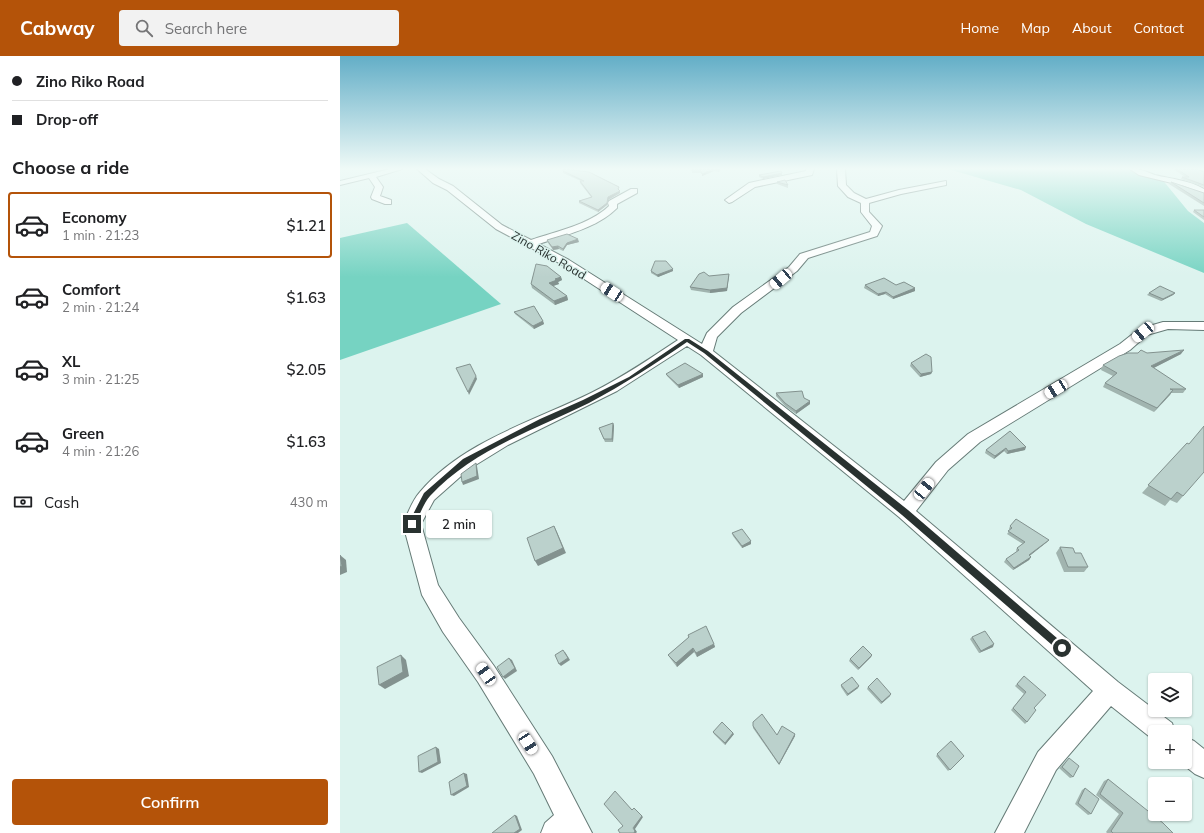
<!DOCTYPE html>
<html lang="en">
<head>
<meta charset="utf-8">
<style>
  body { margin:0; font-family:Mulish,sans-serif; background:#f2f2f2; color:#202124; height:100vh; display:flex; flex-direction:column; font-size:15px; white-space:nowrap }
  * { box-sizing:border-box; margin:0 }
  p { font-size:13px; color:#757577 }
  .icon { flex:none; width:22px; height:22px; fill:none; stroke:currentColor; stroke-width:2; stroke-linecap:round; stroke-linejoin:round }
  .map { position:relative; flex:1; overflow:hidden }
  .drawer { display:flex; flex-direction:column; background:#fff; width:340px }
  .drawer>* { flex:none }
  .banner { display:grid; align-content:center; height:88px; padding:0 12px; background:#fff }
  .fabs { position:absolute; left:808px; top:617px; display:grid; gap:8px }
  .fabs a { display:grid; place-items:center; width:44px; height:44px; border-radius:4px; background:#fff; box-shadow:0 1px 3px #0004; font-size:20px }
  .end { position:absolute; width:18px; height:18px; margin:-9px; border:5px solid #293230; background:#fff; box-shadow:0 0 0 2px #fff }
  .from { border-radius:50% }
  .bubble { position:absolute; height:28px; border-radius:4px; background:#fff; box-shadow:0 1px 3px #0004; font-size:13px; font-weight:600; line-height:28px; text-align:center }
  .car { position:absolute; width:12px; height:24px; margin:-12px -6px; border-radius:5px; box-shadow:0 0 3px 1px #0007; background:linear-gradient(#fff 24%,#345 0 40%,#fff 0 76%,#345 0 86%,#fff 0) }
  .banner b { display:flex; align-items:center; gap:14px; height:38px; font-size:15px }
  .banner b+b { border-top:1px solid #e0e0e0 }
  .banner i { width:10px; height:10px; background:#202124 }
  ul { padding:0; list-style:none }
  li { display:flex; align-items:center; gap:12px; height:66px; margin:0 8px 6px; padding:0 4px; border:2px solid transparent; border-radius:4px }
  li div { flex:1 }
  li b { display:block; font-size:15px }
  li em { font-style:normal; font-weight:600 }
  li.selected { border-color:#b45309 }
  li>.icon { width:36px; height:36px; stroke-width:1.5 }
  h2 { padding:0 12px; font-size:18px; line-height:48px }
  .pay { display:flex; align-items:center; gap:10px; height:44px; padding:0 12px; font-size:15px }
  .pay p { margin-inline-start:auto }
  .button { display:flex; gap:8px; margin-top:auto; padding:8px 12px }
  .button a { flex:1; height:46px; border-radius:4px; background:#b45309; color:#fff; font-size:16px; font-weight:600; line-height:46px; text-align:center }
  header { display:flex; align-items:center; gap:24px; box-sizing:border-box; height:56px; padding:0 20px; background:#b45309; color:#fff }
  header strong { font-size:19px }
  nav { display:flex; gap:22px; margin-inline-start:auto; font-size:14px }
  .search { width:280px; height:36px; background:#f2f2f2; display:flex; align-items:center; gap:10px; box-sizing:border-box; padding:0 14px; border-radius:4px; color:#757577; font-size:15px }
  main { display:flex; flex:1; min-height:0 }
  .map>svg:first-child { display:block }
  .green { fill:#76d3c2 }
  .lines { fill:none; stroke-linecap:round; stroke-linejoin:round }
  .minor-casing { stroke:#667b77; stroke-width:2 }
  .minor { fill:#fff; fill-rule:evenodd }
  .wall { fill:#a1b4af }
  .shaded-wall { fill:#83928f }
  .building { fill:#bbd1cc; stroke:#83928f }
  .route { fill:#293230 }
  .labels { text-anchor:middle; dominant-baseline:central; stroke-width:3; stroke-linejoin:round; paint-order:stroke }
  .street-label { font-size:12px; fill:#293230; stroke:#dcf3ee }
</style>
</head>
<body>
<header>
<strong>Cabway</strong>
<div class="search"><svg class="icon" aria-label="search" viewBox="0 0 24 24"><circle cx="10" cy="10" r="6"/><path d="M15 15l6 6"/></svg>Search here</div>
<nav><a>Home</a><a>Map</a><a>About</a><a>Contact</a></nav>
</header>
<main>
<section class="drawer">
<div class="banner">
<b><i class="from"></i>Zino Riko Road</b>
<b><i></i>Drop-off</b>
</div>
<h2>Choose a ride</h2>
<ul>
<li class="selected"><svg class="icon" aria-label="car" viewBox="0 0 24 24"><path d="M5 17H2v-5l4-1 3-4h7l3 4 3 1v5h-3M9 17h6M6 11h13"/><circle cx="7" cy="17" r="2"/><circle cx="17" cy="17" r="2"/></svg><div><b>Economy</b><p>1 min · 21:23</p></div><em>$1.21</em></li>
<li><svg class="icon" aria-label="car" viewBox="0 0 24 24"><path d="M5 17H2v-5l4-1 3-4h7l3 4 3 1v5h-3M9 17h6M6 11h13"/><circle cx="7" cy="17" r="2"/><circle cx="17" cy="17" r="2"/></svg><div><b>Comfort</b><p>2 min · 21:24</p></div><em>$1.63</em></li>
<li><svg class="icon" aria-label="car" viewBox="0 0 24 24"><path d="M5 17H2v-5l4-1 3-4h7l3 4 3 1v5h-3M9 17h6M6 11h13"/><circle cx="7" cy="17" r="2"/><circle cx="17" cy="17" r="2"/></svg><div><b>XL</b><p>3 min · 21:25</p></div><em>$2.05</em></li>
<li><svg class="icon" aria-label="car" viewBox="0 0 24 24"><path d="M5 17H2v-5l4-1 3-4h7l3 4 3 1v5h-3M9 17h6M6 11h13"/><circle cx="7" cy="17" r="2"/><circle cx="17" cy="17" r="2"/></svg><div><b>Green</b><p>4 min · 21:26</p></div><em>$1.63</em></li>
</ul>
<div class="pay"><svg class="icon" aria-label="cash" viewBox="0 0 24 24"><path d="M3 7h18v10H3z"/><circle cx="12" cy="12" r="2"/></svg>Cash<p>430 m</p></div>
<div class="button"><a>Confirm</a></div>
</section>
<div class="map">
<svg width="864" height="777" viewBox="0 0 864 777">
  <rect width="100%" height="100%" fill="#dcf3ee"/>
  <g class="green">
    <polygon points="608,113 788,113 821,122 848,155 864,167 864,217 746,168 681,134"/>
    <polygon points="67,167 161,248 0,304 0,182"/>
  </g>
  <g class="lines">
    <g class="minor-casing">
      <g id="minor">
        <polygon points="50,113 62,113 36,121 43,131 40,140 51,144 51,148 45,148 32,143 31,141 35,131 29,122 0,129 0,125"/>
        <path d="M77,113H85L99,123L113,130L162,169L191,184C217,175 249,169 269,150L268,147L269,145L291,133H297V137L277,148V152C257,172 225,179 199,188L229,204L362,288L367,277L393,251L449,211L460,198L530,176L532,170L521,156V147L508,141L498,130L497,113H505L506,129L514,137L526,143L559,134L606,125V129L561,138L529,147V156L542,170L537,180L468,202L457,215L401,257L377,281L373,295L564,445L596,406L628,378L780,288L799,273L823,266H864V274L828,273L807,279L790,294L640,386L608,414L576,455L778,626L832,667L835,676H815V685L771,650L716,714L684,777H655L698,696L753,635L559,461L361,299L347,290L277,335L168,389L129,413L94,444L81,468L98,529L119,562L154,610L212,700L252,777H201L205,767L214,759L194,718L138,626L103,576L82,539L63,468C68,457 72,445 80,436C123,385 195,365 253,336C283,321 311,302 338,284L221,208L156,173L107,134L93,127Z"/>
        <polygon points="466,113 474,113 472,119 415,131 392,146 389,147 385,144 409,127 466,115"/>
        <path d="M790,113C799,112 806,116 815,119C831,123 849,124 864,133V138L844,130L799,119Z"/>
        <polygon points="845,681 854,685 864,693 864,722 855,718 840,706 845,706"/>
      </g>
    </g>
    <use href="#minor" class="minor"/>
  </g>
  <g class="wall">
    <polygon points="352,113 381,113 379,116 374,115 362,120 362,117 352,117"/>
    <polygon points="833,113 857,113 864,116 864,131 841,123 842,121 845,121"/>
    <polygon points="223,115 279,133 279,134 280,137 268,144 267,149 258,156 239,147 239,145 251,141 240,127 240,125 241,125 223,117"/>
    <polygon points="442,117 442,119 423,123 419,121 419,119"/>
    <polygon points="437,126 448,129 448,132 437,128"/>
    <polygon points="831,126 864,137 864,150 829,128"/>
    <polygon points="854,154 864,154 864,164 853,156"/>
    <polygon points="207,184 239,186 227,189 223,195 219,193 213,194 208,187"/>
    <polygon points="311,215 333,215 318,221 311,217"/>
    <polygon points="389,218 387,235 370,237 351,234 350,231"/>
    <polygon points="221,221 222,224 218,226 219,228 213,230 227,240 228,244 215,249 192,232 191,228"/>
    <polygon points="525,229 556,229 575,232 575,235 553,243 545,238 538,240 524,232"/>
    <polygon points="809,237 835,237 833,239 821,245 807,239"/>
    <polygon points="174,256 203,265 204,268 194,273 175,258"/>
    <polygon points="798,297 807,297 841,298 813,312 846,333 843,337 831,337 814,356 763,331 765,327 773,320 761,314 763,309"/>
    <polygon points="571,307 592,316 591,318 580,321 570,310"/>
    <polygon points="326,318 363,321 339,332 327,320"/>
    <polygon points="436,337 464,342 470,348 456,358 445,350 436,340"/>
    <polygon points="273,367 274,370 273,386 265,386 259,372"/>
    <polygon points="670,375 685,394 667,398 664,395 654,403 645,397 646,394"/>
    <polygon points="847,387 843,440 837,447 830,444 825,450 802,437"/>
    <polygon points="670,470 709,484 707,486 689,500 691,501 689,504 673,514 664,506 666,503 677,496 676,494 677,492 683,488 667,478 670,474 669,473"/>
    <polygon points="392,477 411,485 411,488 402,492 393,480"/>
    <polygon points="720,491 735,497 748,511 744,516 724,516 716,497"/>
    <polygon points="348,579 374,588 375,591 357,601 354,596 337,611 330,602 328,599 348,582"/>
    <polygon points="632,581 653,591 639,597 630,583"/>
    <polygon points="532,599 531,601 518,614 509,605 510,603"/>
    <polygon points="684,620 694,652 687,666 685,668 671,654 684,638 675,630"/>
    <polygon points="501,629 518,632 507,640 501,631"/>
    <polygon points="528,631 550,640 541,648 527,633"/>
    <polygon points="413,666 437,679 455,678 455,680 439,709 413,672"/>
    <polygon points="373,676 394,678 385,689 374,678"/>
    <polygon points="611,685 624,700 608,715 596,700"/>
    <polygon points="729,702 733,721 730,722 719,712"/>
    <polygon points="768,723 833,777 767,777 766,776 779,758 756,739 764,725"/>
    <polygon points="745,732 751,758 748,759 735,748 742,734"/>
  </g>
  <g class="shaded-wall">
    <polygon points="374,113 374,115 362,120 362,118"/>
    <polygon points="442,117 442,119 423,123 423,121"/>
    <polygon points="280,135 280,137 268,144 267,149 258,156 258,154 268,141"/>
    <polygon points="238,183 239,186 227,189 223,195 223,193 227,187"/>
    <polygon points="218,190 219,193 213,194 212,191"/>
    <polygon points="333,213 333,215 318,221 317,219"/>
    <polygon points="389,218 387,235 370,237 370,234"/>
    <polygon points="221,221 222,224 218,226 219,228 210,231 209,227 215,223"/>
    <polygon points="575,232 575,235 553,243 553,241"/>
    <polygon points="546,236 545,238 538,240 538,238"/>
    <polygon points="835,237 833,239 821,245 823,243"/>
    <polygon points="227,240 228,244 215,249 214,245"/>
    <polygon points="203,265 204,268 194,273 193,270"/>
    <polygon points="844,294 841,298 808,315 811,310"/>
    <polygon points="592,316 591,318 580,321 581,318"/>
    <polygon points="363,318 363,321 339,332 338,329"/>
    <polygon points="136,320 137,323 129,339 128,336"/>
    <polygon points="833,334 830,339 814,356 817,352"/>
    <polygon points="470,345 470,348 456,358 456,355"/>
    <polygon points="273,367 274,370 273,386 272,383"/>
    <polygon points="686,391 685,394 667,398 668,395"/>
    <polygon points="666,392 664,395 654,403 655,400"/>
    <polygon points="136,407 137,410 139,423 123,429 122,426"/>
    <polygon points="214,470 217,476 226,497 198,510 195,505"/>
    <polygon points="709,484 707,486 687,502 689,499"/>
    <polygon points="411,485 411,488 402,492 402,490"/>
    <polygon points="0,499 6,504 7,516 0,519"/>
    <polygon points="691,501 689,504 673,514 674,512"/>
    <polygon points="374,588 375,591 357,601 356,597"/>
    <polygon points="654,588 653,591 639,597 641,595"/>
    <polygon points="353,592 354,596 337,611 336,607"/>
    <polygon points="225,596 230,604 221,610 219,608"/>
    <polygon points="61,599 66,604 69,620 45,633 39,629"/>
    <polygon points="532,599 531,601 518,614 519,612"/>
    <polygon points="169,602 172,604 177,615 165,623 163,621"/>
    <polygon points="519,630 518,632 507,640 508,638"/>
    <polygon points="551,638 550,640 541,648 542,646"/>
    <polygon points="393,677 394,678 385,689 385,687"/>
    <polygon points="455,678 455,680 439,709 439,708"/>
    <polygon points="96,691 99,693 101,707 82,717 79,716"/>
    <polygon points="124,717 127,718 129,731 114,740 111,739"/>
    <polygon points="294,752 303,761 295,773 297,776 296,777 294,777"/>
    <polygon points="175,759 177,760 182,774 178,777 174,777"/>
  </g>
  <g class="building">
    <polygon points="224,113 249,116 279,131 278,133 280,135 268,141 267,147 258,154 239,145 252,141 240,125 244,125 223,115"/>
    <polygon points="352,113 379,113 379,114 374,113 362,118 361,115 352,115"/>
    <polygon points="837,113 857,113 864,116 864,129 842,121 849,121"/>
    <polygon points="441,115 442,117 423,121 419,119"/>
    <polygon points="445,124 448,129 437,126"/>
    <polygon points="831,126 864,137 864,147"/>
    <polygon points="854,154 864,154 864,161"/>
    <polygon points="227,178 238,183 227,187 223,193 218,190 212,191 207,184"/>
    <polygon points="315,205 326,205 333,213 317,219 311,215"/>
    <polygon points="196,208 207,210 221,221 215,223 217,224 209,227 227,240 214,245 191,228"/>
    <polygon points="364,216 369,220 389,218 387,232 370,234 350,231 359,218"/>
    <polygon points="544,222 556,229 564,226 575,232 553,241 546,236 538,238 525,229"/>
    <polygon points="820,230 835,237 823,243 809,237"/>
    <polygon points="194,250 203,265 193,270 174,256"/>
    <polygon points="801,294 807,297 844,294 811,310 846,333 830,333 833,334 817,352 765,327 777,317 763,309 779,300 788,297 798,297"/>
    <polygon points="586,298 591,301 592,316 581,318 571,307"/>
    <polygon points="345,307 363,318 338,329 326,318"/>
    <polygon points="130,308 136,320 128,336 116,312"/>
    <polygon points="462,335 464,342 470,345 456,355 445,347 436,337"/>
    <polygon points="273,367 272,383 264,383 259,372"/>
    <polygon points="864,370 864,416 843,440 837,436 831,443 808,429 847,387 849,388"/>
    <polygon points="670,375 686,391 668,395 666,392 655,400 646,394"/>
    <polygon points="136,407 137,420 122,426 121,418"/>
    <polygon points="676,463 709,484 689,499 691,501 674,512 666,503 679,494 677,492 685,486 668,475 672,472 670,470"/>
    <polygon points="214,470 223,492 195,505 187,482"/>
    <polygon points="402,473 411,485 402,490 392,477"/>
    <polygon points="720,491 733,492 735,497 741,497 748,511 728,511"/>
    <polygon points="0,499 2,510 0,511"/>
    <polygon points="366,570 374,588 356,597 353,592 336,607 328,599 349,581 348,579"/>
    <polygon points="645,575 654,588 641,595 632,581"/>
    <polygon points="523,590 532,599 519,612 510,603"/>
    <polygon points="223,594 228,602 219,608 215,599"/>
    <polygon points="61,599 63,616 39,629 37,611"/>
    <polygon points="169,602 175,612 163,621 157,611"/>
    <polygon points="684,620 706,639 694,652 696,654 687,666 673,652 686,636 677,628"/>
    <polygon points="512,621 519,630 508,638 501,629"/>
    <polygon points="537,622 551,638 542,646 528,631"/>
    <polygon points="422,658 437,679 442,670 455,678 439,708 413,670 413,666"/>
    <polygon points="382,666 393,677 385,687 373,676"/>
    <polygon points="611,685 624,700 610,714 597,698"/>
    <polygon points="96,691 98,706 79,716 78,700"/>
    <polygon points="729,702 739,710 733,721 722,711"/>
    <polygon points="124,717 127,730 111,739 109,726"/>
    <polygon points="768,723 823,767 833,777 773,777 771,775 783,757 760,738"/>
    <polygon points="745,732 759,743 751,758 738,747"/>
    <polygon points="275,735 292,754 294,752 302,760 293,772 295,775 294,777 280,777 278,774 283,770 264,748"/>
    <polygon points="175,759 180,773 174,777 152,777"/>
  </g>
  <linearGradient id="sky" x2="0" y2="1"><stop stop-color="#63aec7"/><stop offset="0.51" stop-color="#effaf7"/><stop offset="1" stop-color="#effaf7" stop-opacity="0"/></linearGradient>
  <rect width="864" height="221" fill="url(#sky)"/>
  <path class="route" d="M345,283H349L368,295L568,454L725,589V595H719L562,459L364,297L347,286C315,308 283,329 249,347C194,374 132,394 90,440C83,448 79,461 74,470H69L68,468L84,437L123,403L200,363L243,344L289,321Z"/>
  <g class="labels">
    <g class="street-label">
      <text transform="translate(209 199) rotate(30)">Zino Riko Road</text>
    </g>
  </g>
</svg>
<div class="fabs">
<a><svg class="icon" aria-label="layers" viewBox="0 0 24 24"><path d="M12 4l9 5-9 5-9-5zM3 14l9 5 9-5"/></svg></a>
<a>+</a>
<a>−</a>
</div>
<i class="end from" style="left:722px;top:592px"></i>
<i class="end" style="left:72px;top:468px"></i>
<div class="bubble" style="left:86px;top:454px;width:66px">2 min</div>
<i class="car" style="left:441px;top:223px;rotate:230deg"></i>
<i class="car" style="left:272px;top:236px;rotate:303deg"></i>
<i class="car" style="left:803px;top:276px;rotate:230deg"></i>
<i class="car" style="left:716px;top:333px;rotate:239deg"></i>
<i class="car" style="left:584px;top:433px;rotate:39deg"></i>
<i class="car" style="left:146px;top:618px;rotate:325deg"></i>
<i class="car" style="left:188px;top:687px;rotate:147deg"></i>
</div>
</main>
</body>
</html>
